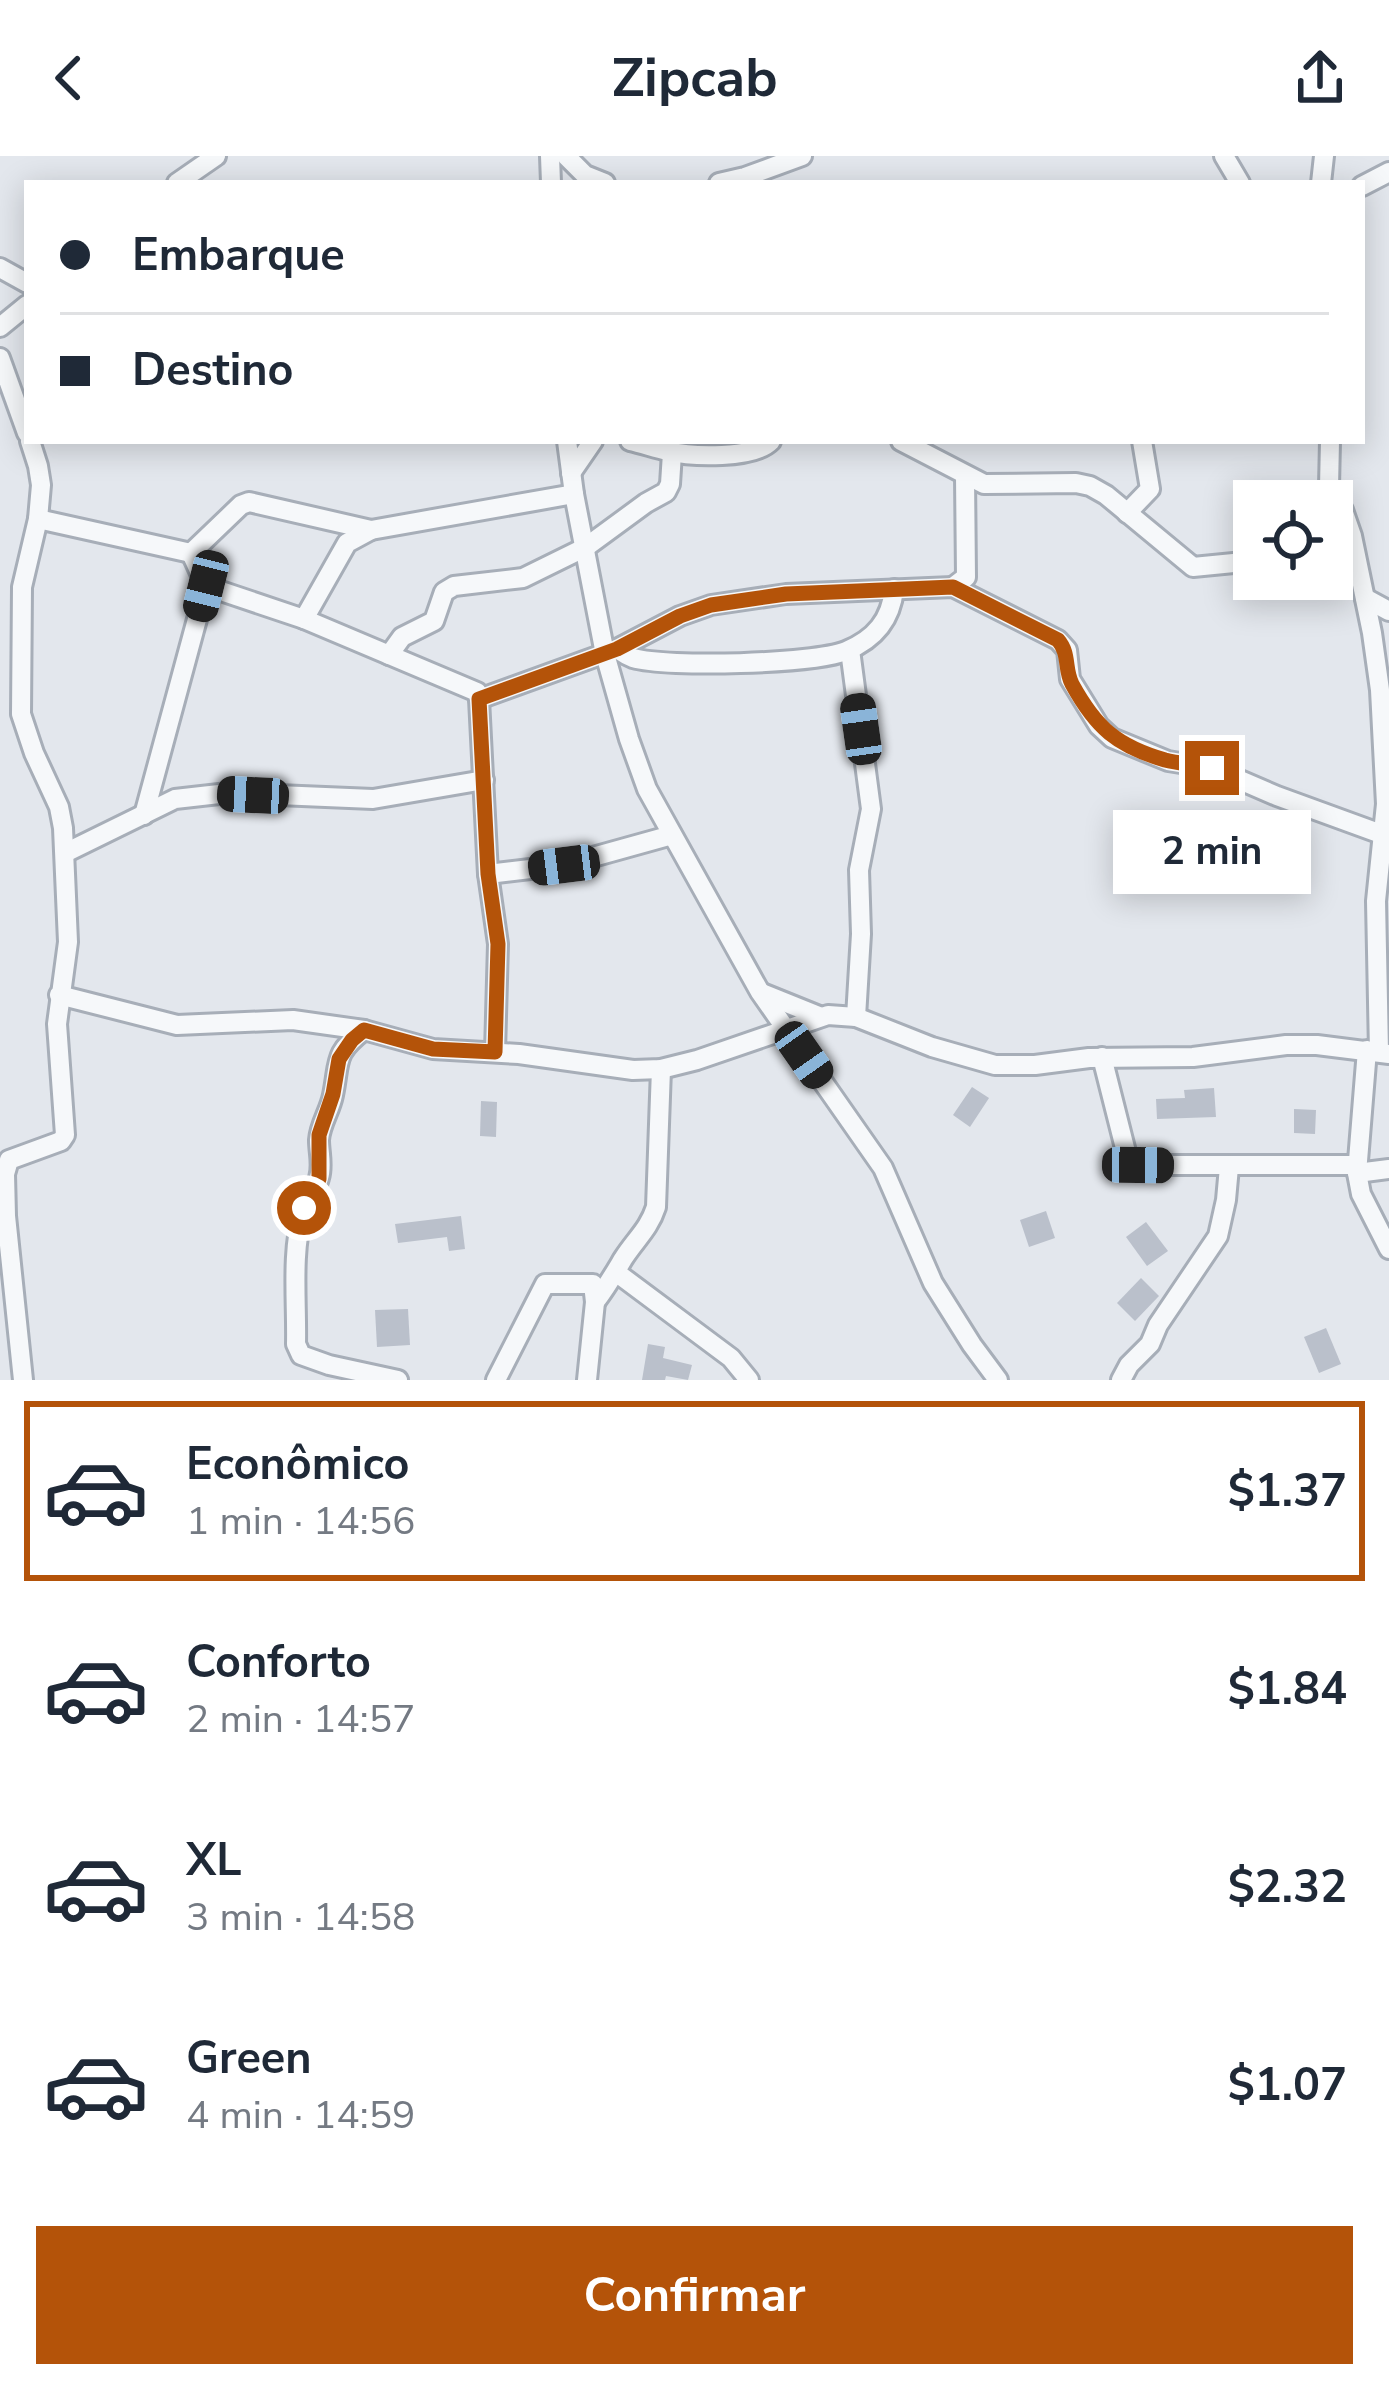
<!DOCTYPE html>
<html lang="pt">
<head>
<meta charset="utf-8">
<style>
  body { margin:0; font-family:"Nunito Sans",sans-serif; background:#f6f6f7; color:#1f2937; height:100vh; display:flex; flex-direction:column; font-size:45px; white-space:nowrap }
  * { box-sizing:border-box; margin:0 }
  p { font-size:39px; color:#747a83 }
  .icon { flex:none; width:66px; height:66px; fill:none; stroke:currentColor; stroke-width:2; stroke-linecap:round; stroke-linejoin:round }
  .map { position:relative; height:1224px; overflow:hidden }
  .side { display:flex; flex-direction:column; background:#fff; flex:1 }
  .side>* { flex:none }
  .top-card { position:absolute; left:24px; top:24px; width:1341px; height:264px; border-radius:0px; box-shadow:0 6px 30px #0003; display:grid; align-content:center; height:264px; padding:0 36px; background:#fff }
  .tools { position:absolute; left:1233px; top:324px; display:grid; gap:24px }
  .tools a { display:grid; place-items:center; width:120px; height:120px; border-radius:0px; background:#fff; box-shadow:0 6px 30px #0003; font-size:60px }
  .end { position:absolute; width:54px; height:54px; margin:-27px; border:15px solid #b45309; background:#fff; box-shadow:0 0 0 6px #fff }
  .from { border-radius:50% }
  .bubble { position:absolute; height:84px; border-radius:0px; background:#fff; box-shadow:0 6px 30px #0003; font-size:39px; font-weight:700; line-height:84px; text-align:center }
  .car { position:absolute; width:36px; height:72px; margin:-36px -18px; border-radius:15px; box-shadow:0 0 9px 3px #0007; background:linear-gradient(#222 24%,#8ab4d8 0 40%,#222 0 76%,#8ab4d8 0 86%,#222 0) }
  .top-card b { display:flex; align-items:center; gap:42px; height:114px; font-size:45px }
  .top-card b+b { border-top:3px solid #e0e1e3 }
  .top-card i { width:30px; height:30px; background:#1f2937 }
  ul { padding:21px 0 0; list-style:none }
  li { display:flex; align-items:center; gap:36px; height:180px; margin:0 24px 18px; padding:0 12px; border:6px solid transparent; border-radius:0px }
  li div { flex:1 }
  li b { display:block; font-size:45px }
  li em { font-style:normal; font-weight:700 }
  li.active { border-color:#b45309 }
  li>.icon { width:108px; height:108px; stroke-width:1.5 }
  .button { display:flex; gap:24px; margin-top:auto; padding:24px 36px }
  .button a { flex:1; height:138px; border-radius:0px; background:#b45309; color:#fff; font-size:48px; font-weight:700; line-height:138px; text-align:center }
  header { display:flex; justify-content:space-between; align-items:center; height:156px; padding:0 36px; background:#fff; font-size:54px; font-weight:700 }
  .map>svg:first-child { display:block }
  .building { fill:#bac0cb }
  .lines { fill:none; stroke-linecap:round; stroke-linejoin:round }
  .minor-casing { stroke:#a7aeb8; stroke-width:24 }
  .minor { stroke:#f6f8fa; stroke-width:18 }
  .route { stroke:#b45309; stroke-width:15 }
</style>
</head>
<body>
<header><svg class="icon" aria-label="back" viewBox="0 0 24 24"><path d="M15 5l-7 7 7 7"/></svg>Zipcab<svg class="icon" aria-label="share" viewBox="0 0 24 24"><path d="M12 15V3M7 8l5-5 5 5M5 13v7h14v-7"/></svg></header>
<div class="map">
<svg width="1389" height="1224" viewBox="0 0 1389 1224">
  <rect width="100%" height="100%" fill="#e3e7ed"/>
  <g class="building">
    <polygon points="972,931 989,942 970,971 953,959"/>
    <polygon points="1214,932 1216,961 1157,963 1156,943 1185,942 1184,934"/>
    <polygon points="481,945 497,946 496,981 480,980"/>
    <polygon points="1294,953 1316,954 1315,978 1294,977"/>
    <polygon points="1046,1055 1055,1082 1029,1091 1020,1064"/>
    <polygon points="461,1060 465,1093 449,1095 447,1081 398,1087 395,1068"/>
    <polygon points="1146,1066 1168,1095 1147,1110 1126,1081"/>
    <polygon points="1141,1122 1159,1140 1135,1165 1117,1147"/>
    <polygon points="408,1153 410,1189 377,1191 375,1154"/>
    <polygon points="1326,1172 1341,1208 1319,1217 1304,1181"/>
    <polygon points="648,1188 665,1191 663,1202 692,1209 688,1224 666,1220 665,1224 642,1224"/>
  </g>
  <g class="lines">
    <g class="minor-casing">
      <g id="minor">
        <polyline points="550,0 551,27"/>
        <polyline points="566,0 585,19 605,27"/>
        <polyline points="1224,0 1240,27"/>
        <polyline points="177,27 216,0"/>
        <polyline points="719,27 745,21 802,0"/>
        <polyline points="1321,27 1324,0"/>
        <polyline points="1362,30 1389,16"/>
        <polyline points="0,112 27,127"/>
        <polyline points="0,171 27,149"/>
        <polyline points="0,202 27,277"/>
        <polyline points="567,285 574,338 605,498 629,583 647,633 760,836 883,1012 933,1127 972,1189 998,1224"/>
        <path d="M630,285C643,288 655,292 668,295C692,301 754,303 771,285"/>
        <polyline points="901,285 984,328 1076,327 1090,330 1106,339 1193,411 1254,405"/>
        <polyline points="1330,285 1329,331 1343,354 1352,380 1372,477 1380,534 1386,648 1376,745 1379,896"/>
        <polyline points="571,317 593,285"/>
        <polyline points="1127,357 1150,333 1142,285"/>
        <polyline points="38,363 191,397"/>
        <polyline points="191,397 241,349 249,346 371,374"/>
        <polyline points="1332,397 1343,403 1359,418"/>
        <polyline points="206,430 304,463 477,536 479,543 488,718 498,788 495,896"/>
        <polyline points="953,431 966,421 965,320"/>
        <polyline points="1365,442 1389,455"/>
        <polyline points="304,463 347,387 371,374 574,338"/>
        <path d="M617,493C624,498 625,499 633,502C668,512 813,508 846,495C875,483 891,464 894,433"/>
        <polyline points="850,494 871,653 859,714 861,778 856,861"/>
        <polyline points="389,499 402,481 434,465 444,436 454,430 523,422 586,391 646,347 666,336 670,328 672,297"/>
        <polyline points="479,543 617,493 680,460 711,449 786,438 953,431 1058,484 1067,494 1070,523 1099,570 1112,582 1168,605 1212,612 1277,640 1384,679"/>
        <polyline points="144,659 206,430 191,397"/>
        <polyline points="65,697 175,643 228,637 373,643 484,624"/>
        <polyline points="488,718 564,709 672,679"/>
        <polyline points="762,837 819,860"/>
        <polyline points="59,839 177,869 293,864 364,874 433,893 519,898 633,914 661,913 697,904 828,859 856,861 932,891 995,909 1035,909 1089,902 1193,901 1286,889 1317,889 1389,898"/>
        <path d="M364,874C333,898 340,905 333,939C330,955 320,968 319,984C319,997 323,1009 319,1022C316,1034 307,1044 303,1056C291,1097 297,1146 296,1188L301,1199L329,1209L398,1224"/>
        <polyline points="1367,894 1357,1017 1361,1038 1389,1093"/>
        <polyline points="1102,901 1127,1000 1135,1009 1356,1009"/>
        <polyline points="1357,1017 1389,1013"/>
        <polyline points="617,1117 731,1202 749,1224"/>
        <path d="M595,1146C606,1132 614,1118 623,1103C635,1084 649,1073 656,1051L661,913"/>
        <polyline points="23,1224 6,1060 5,1018 9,1004 61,985 65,979 57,868 68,786 63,672 59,651 34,597 21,558 22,431 38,363 41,329 38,310 30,285"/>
        <polyline points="496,1224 545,1128 593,1128 595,1146 587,1224"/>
        <polyline points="1121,1224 1129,1209 1150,1188 1158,1169 1218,1080 1226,1044 1229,1011"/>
      </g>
    </g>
    <use href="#minor" class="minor"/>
  </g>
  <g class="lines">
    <path class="route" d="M304,1052L319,1023V979L333,938L339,903L352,884L364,874L433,893L495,896L498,788L488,718L479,543L617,493L680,460L711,449L786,438L953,431L1058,484C1070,498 1064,512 1072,528C1096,572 1117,590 1165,604C1180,608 1197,608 1212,612"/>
  </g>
</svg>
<div class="tools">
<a><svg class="icon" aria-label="locate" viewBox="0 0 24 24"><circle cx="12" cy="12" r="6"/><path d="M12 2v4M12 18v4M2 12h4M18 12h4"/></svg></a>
</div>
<i class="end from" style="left:304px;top:1052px"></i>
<i class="end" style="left:1212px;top:612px"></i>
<div class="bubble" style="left:1113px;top:654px;width:198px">2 min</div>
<i class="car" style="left:206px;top:430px;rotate:194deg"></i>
<i class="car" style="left:861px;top:573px;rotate:352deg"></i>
<i class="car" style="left:253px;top:639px;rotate:273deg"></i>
<i class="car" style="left:564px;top:709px;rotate:263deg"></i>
<i class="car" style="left:804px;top:899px;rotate:145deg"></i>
<i class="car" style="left:1138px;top:1009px;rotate:91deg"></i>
<div class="top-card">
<b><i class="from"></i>Embarque</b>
<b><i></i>Destino</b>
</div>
</div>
<section class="side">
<ul>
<li class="active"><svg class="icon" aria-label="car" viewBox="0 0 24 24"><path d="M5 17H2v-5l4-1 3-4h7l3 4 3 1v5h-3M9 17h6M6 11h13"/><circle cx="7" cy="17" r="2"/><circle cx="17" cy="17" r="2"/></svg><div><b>Econômico</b><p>1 min · 14:56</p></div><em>$1.37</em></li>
<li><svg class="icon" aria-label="car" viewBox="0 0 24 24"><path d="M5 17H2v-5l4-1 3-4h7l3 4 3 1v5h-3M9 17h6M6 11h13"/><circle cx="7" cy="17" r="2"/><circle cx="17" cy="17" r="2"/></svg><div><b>Conforto</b><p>2 min · 14:57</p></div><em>$1.84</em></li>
<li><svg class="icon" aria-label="car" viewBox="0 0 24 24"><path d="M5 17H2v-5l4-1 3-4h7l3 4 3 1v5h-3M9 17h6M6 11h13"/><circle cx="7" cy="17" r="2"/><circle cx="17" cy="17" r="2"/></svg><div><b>XL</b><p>3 min · 14:58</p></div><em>$2.32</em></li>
<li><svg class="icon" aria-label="car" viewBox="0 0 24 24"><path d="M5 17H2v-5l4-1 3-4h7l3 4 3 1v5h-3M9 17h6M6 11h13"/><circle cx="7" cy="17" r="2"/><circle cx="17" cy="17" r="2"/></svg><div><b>Green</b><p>4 min · 14:59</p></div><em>$1.07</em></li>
</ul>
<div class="button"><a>Confirmar</a></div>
</section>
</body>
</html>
